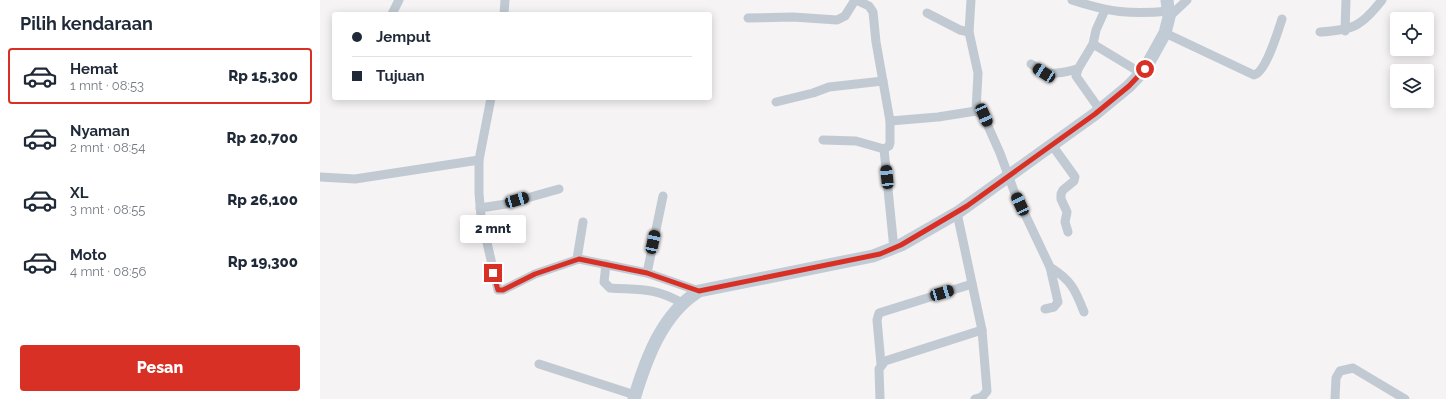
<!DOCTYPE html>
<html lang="id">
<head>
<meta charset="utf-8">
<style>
  body { margin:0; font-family:Raleway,sans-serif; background:#f6f6f7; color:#1f2937; height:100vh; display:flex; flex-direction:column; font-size:15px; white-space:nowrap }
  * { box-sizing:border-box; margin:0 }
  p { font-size:13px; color:#747a83 }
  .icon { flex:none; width:22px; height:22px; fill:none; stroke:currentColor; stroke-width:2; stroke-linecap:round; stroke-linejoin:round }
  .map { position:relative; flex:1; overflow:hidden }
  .side { display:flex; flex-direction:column; background:#fff; width:320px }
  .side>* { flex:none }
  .top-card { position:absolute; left:12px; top:12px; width:380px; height:88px; border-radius:4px; box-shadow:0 2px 10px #0003; display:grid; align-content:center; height:88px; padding:0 20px; background:#fff }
  .buttons { position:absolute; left:1070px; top:12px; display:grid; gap:8px }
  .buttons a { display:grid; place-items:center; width:44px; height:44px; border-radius:4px; background:#fff; box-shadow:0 2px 10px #0003; font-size:20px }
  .end { position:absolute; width:18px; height:18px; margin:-9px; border:5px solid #d93025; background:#fff; box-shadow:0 0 0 2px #fff }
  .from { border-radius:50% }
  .bubble { position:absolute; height:28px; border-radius:4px; background:#fff; box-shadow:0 2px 10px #0003; font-size:13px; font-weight:800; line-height:28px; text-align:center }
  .car { position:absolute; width:12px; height:24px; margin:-12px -6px; border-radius:5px; box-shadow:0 0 3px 1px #0007; background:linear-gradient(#222 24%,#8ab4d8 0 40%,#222 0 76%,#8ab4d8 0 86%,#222 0) }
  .top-card b { display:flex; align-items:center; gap:14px; height:38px; font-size:15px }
  .top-card b+b { border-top:1px solid #e0e1e3 }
  .top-card i { width:10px; height:10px; background:#1f2937 }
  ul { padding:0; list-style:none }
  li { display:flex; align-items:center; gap:12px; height:56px; margin:0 8px 6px; padding:0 12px; border:2px solid transparent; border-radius:4px }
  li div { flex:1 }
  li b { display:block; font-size:15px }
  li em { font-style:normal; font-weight:800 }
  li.active { border-color:#d93025 }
  li>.icon { width:36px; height:36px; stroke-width:1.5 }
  h2 { padding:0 20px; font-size:18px; line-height:48px }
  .primary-button { display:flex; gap:8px; margin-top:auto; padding:8px 20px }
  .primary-button a { flex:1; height:46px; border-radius:4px; background:#d93025; color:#fff; font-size:16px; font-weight:800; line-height:46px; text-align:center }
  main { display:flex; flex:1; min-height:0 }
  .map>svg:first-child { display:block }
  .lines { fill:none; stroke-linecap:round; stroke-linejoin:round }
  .minor { stroke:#c1cad2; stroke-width:9 }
  .secondary { stroke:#c1cbd6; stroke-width:13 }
  .route { stroke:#d93025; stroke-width:5 }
</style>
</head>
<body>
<main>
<section class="side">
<h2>Pilih kendaraan</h2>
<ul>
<li class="active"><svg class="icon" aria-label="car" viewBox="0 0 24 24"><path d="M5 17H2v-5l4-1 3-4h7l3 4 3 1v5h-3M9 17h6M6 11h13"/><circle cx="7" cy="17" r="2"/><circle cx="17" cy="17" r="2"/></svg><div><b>Hemat</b><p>1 mnt · 08:53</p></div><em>Rp 15,300</em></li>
<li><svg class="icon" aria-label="car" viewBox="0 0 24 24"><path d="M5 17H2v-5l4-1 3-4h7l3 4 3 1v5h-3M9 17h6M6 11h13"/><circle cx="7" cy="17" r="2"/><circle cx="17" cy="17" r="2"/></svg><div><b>Nyaman</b><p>2 mnt · 08:54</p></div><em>Rp 20,700</em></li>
<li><svg class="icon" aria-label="car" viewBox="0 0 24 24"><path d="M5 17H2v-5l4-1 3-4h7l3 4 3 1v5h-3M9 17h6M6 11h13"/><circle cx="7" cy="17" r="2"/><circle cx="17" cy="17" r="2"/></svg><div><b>XL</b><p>3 mnt · 08:55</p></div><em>Rp 26,100</em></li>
<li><svg class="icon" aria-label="car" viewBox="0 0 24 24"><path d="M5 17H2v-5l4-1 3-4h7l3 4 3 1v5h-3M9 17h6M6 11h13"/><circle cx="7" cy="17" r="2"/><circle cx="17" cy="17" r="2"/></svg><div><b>Moto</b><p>4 mnt · 08:56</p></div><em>Rp 19,300</em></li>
</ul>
<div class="primary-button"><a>Pesan</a></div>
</section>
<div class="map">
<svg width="1126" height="399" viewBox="0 0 1126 399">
  <rect width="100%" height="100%" fill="#f5f3f3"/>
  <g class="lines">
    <g class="minor">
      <polyline points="536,0 549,6 553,12 556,42 570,121 618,117 656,111 663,115 680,153 694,191 730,267 738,302 734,307 725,309"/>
      <polyline points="651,0 649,32 658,73 656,111"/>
      <path d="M752,0C788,12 811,15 849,11"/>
      <polyline points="607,13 640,30 649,32"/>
      <polyline points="72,14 79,0"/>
      <polyline points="184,14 185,0"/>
      <polyline points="849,17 867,0"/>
      <polyline points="428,18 473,17 517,20 525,16 535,0"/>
      <polyline points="1025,31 1026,0"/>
      <path d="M1000,32C1033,30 1041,27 1062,0"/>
      <path d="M845,33L934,75C946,72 958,31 962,19"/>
      <polyline points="773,44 821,73"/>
      <path d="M711,64C731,77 736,74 758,69"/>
      <polyline points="171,98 159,160 159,193 161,217 178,290 183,290 215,274 259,259 327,273 379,291"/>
      <polyline points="456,102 493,93 509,87 563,81"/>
      <polyline points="780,110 756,76 758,69 773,44 776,30 785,10"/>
      <polyline points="503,140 536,141 564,149 569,146 570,143 570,121"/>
      <polyline points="732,145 755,177 754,181 743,190 741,194 741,199 747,212 745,222 748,232"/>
      <polyline points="564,149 574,249"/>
      <polyline points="0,177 35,179 159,160"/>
      <polyline points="160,208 186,204 239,189"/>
      <polyline points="257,259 263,222"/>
      <path d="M286,264L284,282L290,288C320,290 334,287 362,303"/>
      <path d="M730,267C751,280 755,289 764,312"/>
      <polyline points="327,273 343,196"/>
      <polyline points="219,364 315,395"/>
      <polyline points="561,364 557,320 559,313 652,284"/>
      <polyline points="560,399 559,369 565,361 662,330 637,213"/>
      <polyline points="655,399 662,397 667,391 662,330"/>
      <polyline points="1015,399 1016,378 1020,371 1033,368 1085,399"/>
    </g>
    <path class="secondary" d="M314,399C326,359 342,314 379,291L553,256L581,245L637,213L775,114L809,86L825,69L845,33L849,17L847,0"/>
  </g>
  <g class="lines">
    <polyline class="route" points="173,273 178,290 183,290 215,274 259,259 327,273 379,291 560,254 581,245 647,206 775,114 809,86 825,69"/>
  </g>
</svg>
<div class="buttons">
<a><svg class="icon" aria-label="locate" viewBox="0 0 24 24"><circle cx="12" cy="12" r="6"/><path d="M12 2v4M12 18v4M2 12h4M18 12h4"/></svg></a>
<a><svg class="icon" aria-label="layers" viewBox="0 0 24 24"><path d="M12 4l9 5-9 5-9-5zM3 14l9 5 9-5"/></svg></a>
</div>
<i class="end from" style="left:825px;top:69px"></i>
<i class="end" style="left:173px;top:273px"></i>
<div class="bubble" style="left:140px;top:215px;width:66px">2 mnt</div>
<i class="car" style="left:724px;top:73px;rotate:303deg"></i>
<i class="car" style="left:664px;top:115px;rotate:156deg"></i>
<i class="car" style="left:567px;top:177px;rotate:354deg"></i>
<i class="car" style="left:197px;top:200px;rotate:74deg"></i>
<i class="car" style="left:700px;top:204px;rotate:335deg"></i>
<i class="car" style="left:333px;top:242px;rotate:12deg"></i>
<i class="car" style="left:622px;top:293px;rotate:73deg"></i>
<div class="top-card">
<b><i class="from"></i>Jemput</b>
<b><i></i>Tujuan</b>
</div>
</div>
</main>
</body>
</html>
